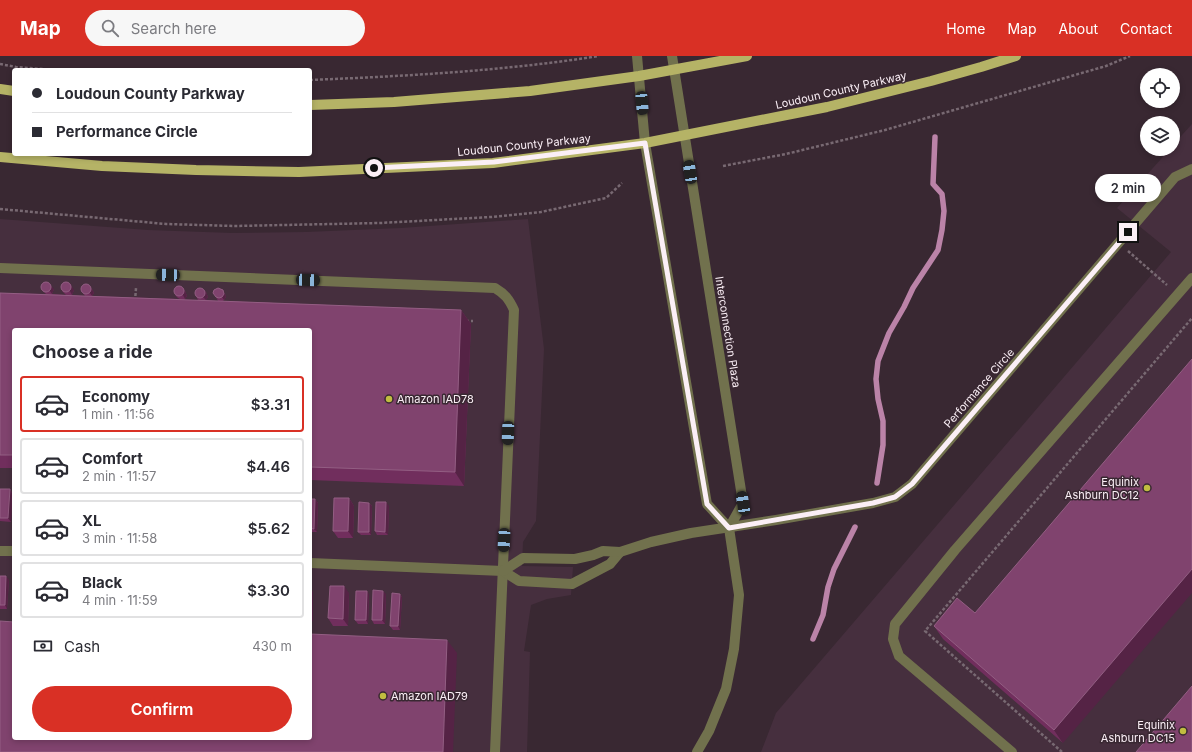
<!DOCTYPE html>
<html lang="en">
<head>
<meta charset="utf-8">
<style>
  body { margin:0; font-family:Inter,sans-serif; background:#f7f7f7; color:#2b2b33; height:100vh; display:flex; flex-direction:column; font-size:15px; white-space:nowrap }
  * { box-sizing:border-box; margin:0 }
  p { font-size:13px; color:#7c7c81 }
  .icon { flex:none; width:22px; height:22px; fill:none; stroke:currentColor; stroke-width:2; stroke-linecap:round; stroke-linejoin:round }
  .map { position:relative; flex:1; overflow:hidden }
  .sheet { position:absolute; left:12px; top:272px; width:300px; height:412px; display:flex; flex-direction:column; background:#fff; border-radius:4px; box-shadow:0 2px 6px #0003 }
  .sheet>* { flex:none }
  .banner { position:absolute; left:12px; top:12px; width:300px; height:88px; border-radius:4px; box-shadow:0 2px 6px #0003; display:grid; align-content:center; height:88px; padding:0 20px; background:#fff }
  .controls { position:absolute; left:1140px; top:12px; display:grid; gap:8px }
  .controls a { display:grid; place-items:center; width:40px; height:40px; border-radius:50%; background:#fff; box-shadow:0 2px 6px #0003; font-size:20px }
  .end { position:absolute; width:18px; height:18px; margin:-9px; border:5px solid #fbeff6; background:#111; box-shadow:0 0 0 2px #111 }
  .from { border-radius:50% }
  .bubble { position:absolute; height:28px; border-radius:14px; background:#fff; box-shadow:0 2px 6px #0003; font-size:13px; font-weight:600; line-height:28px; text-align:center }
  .car { position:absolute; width:12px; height:24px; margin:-12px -6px; border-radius:5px; box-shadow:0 0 3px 1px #0007; background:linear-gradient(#222 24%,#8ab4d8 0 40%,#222 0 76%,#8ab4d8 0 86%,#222 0) }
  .banner b { display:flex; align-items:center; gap:14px; height:38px; font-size:15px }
  .banner b+b { border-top:1px solid #e1e1e2 }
  .banner i { width:10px; height:10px; background:#2b2b33 }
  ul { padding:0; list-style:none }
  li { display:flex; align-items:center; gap:12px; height:56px; margin:0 8px 6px; padding:0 12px; border:2px solid #e1e1e2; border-radius:4px }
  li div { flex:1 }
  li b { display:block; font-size:15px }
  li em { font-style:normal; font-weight:600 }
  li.current { border-color:#d93025 }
  li>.icon { width:36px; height:36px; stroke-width:1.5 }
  h2 { padding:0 20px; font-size:18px; line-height:48px }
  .pay { display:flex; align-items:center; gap:10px; height:44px; padding:0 20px; font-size:15px }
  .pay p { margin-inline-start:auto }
  .button { display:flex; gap:8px; margin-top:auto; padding:8px 20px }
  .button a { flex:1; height:46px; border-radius:24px; background:#d93025; color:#fff; font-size:16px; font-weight:600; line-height:46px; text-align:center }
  header { display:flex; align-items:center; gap:24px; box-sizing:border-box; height:56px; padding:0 20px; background:#d93025; color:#fff }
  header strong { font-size:19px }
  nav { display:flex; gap:22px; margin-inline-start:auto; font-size:14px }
  .search { width:280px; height:36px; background:#f7f7f7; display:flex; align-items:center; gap:10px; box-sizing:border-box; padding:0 14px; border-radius:22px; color:#7c7c81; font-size:15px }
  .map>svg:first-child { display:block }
  .built { fill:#462f3e; fill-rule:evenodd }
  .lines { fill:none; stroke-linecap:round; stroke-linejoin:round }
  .stream { stroke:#bb83a8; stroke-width:5.5 }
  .path { stroke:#786972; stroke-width:2.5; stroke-dasharray:3 2; stroke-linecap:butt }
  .minor { stroke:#71714d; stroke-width:10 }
  .major { stroke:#b5b366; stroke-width:10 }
  .wall { fill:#712e5d }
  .shaded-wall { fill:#552345 }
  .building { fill:#80436e; stroke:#935e83 }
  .route { stroke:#fbeff6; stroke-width:5 }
  .poi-dot { fill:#c1bd40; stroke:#392832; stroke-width:1.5 }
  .labels { text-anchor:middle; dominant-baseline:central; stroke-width:3; stroke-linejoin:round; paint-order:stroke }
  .street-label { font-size:11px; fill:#fbeff6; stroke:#392832 }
  .poi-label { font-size:11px; fill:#fbeff6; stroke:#392832; text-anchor:start }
</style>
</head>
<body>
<header>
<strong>Map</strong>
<div class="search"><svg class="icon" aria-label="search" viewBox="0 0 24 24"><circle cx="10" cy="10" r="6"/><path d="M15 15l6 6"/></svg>Search here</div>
<nav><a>Home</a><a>Map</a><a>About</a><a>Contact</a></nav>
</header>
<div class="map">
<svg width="1192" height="696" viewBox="0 0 1192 696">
  <rect width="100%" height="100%" fill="#392832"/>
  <g class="built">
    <polygon points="1192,68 1192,696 761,696 776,657 1171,196 1117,152 1170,93 1173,93 1173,89"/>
    <path d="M0,163L148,174L232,177L306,176L401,172L528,163L544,293L536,465L523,486L522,510L573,511L571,539L547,543L531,549L524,595L530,596L527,696H0ZM14,274H310V682H14Z"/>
  </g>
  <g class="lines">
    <g class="stream">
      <polyline points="877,427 883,389 883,365 878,343 876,323 878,305 889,277 904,251 913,232 938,194 942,174 944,155 942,138 933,128 935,81"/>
      <polyline points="813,583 823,559 828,531 834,513 855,471"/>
    </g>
    <g class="path">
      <polyline points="0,8 16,11 56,14"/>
      <path d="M310,24C407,20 503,15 599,0"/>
      <polyline points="723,110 786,98 885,74 1106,10 1130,0"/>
      <polyline points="0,153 166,168 235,170 380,167 491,161 541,156 606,142 622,127"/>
      <polyline points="1128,195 1167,229"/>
      <polyline points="135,245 136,232"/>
      <polyline points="466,265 473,265"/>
      <polyline points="1062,696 925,575 1192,262"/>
    </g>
    <g class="minor">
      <polyline points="637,0 645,87 707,448 729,472 739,539 734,593 726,633 709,675 697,696"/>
      <polyline points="672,0 743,447 729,472"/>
      <path d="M0,212L495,232C505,238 509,243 514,254L495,696"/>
      <polyline points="0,495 14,495"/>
      <polyline points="310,507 503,515 519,525 572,528 610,508 620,496"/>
      <polyline points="503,515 523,502 575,503 593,499 603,495 620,496 651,486 691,477 776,464 873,447 895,441 912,428 1175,121 1192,113"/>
      <polyline points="1012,696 899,600 893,583 895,568 955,494 1192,222"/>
    </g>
    <g class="major">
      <polyline points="0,33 14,35"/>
      <polyline points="310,49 394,46 530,35 639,20 747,0"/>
      <polyline points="0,101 102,110 196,114 299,116 493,107 645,87 827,51 931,25 981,11 1016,0"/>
    </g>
  </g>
  <g class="wall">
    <polygon points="182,231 185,235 187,240 185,243 184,244 198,244 196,240 203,233 206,236 208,241 206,244 218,245 216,241 225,238 226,241 224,244 223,245 461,254 471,268 464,430 310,424 310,274 14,274 14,412 0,412 0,237 46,238 42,234 54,233 52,238 66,239 62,235 74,234 72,239 71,239 85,240 82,236 92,233 94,237 92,240 180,243 178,242 175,239"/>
    <polygon points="0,433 10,433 12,437 11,466 0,465"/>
    <polygon points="349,442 354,450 353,482 338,482 333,475"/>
    <polygon points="310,443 315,443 318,447 317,476 310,476"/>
    <polygon points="369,447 372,450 371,479 361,479 358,476"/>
    <polygon points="389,450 388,479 377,479 375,475"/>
    <polygon points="0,520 9,524 7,553 0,553"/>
    <polygon points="349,537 348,570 333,570 328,562"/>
    <polygon points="369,538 368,568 358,568 355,564"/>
    <polygon points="386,538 385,568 374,568 372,564"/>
    <polygon points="400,538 402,541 400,574 393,574 390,570"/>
    <polygon points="975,557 1063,687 943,583 934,570"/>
  </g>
  <g class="shaded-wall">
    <polygon points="49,227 54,233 52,238 50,235"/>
    <polygon points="70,227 74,234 72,239 70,235"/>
    <polygon points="89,229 92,233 94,237 92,240 90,237"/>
    <polygon points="182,231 185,235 187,240 185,243 183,239"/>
    <polygon points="203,233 206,236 208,241 206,244 203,241"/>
    <polygon points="223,234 225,238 226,241 224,244 222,241"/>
    <polygon points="461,254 471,268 464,430 455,416"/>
    <polygon points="10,433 12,437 11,466 8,462"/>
    <polygon points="349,442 354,450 353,482 348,475"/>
    <polygon points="315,443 318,447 317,476 314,473"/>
    <polygon points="386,446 389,450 388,479 385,476"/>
    <polygon points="369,447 372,450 371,479 369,476"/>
    <polygon points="1192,513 1192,537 1063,687 1054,674"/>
    <polygon points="6,520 9,524 7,553 5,549"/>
    <polygon points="344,530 349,537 348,570 343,563"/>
    <polygon points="311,533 313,536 313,566 310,562"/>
    <polygon points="367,535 369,538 368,568 366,564"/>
    <polygon points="383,535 386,538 385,568 382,564"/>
    <polygon points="400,538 402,541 400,574 398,570"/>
    <polygon points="447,584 457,597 453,696 443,696"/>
  </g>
  <g class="building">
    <circle cx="66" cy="231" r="5"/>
    <circle cx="46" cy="231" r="5"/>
    <circle cx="86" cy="233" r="5"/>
    <circle cx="179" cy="235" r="5"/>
    <polygon points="218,232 223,234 224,238 222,241 219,242 216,241 213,237 214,234"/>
    <circle cx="200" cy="237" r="5"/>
    <polygon points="0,237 461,254 455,416 310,411 310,274 14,274 14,399 0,399"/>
    <polygon points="1192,303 1192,513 1054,674 934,570 957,542 975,557"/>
    <polygon points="0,433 10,433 8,462 0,462"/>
    <polygon points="334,442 349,442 348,475 333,475"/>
    <polygon points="310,443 315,443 314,473 310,472"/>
    <polygon points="359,446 369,447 369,476 358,476"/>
    <polygon points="376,446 386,446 385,476 375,475"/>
    <polygon points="0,520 6,520 5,549 0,549"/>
    <polygon points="330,530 344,530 343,563 328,562"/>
    <polygon points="310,533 311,533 310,562"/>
    <polygon points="373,534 383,535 382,564 372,564"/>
    <polygon points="356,535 367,535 366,564 355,564"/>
    <polygon points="14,536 14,556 13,556"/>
    <polygon points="392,537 400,538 398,570 390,570"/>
    <polygon points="0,565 14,566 14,682 310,682 310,578 447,584 443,696 0,696"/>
    <polygon points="1192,630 1192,696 1136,696"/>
  </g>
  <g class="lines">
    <polyline class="route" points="374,112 494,106 645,87 707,448 729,472 873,447 895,441 912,428 1128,176"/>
  </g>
  <g class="poi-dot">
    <circle cx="389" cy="343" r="4"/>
    <circle cx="1147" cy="432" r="4"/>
    <circle cx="383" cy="640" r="4"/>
    <circle cx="1183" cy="675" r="4"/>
  </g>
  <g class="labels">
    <g class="street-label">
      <text transform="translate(841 34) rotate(-13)">Loudoun County Parkway</text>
      <text transform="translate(524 89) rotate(-6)">Loudoun County Parkway</text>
      <text transform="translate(728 276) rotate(81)">Interconnection Plaza</text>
      <text transform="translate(979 332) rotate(-49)">Performance Circle</text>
    </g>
    <g class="poi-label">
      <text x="397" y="343">Amazon IAD78</text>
      <text x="1139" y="426" text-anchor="end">Equinix<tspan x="1139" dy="13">Ashburn DC12</tspan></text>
      <text x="391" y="640">Amazon IAD79</text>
      <text x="1175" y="669" text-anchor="end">Equinix<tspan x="1175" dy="13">Ashburn DC15</tspan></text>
    </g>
  </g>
</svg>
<div class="controls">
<a><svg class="icon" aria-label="locate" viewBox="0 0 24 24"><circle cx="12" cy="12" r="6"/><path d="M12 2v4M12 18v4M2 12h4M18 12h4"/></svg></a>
<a><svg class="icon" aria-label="layers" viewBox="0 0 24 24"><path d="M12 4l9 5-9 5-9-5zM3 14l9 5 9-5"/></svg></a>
</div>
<i class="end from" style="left:374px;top:112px"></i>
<i class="end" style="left:1128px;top:176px"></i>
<div class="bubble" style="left:1095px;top:118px;width:66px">2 min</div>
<i class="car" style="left:642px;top:47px;rotate:175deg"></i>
<i class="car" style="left:690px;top:116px;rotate:351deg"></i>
<i class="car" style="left:168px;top:219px;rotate:272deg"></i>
<i class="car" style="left:308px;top:224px;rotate:92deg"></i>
<i class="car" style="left:508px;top:377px;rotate:182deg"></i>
<i class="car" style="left:743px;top:447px;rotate:351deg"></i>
<i class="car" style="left:504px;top:484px;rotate:183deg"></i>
<div class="banner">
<b><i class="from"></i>Loudoun County Parkway</b>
<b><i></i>Performance Circle</b>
</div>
<section class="sheet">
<h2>Choose a ride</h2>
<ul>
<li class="current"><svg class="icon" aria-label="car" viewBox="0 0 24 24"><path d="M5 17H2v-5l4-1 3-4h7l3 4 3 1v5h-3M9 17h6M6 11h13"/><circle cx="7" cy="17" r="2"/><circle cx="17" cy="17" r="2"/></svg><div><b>Economy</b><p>1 min · 11:56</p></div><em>$3.31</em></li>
<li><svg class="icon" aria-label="car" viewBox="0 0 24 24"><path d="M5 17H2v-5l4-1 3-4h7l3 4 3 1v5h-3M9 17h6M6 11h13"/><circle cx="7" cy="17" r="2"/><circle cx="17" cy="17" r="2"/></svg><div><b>Comfort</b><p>2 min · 11:57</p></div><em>$4.46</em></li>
<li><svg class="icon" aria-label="car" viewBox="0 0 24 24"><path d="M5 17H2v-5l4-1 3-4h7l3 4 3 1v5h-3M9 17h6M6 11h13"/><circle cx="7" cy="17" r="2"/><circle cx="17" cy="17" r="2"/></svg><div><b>XL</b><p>3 min · 11:58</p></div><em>$5.62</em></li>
<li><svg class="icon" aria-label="car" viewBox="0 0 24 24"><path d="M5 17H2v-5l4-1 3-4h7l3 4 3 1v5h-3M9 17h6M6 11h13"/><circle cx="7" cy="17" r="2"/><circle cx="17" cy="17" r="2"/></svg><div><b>Black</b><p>4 min · 11:59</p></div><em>$3.30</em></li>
</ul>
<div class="pay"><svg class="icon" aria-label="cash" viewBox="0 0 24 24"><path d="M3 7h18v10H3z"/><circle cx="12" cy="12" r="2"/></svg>Cash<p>430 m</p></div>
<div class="button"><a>Confirm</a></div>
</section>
</div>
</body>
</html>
